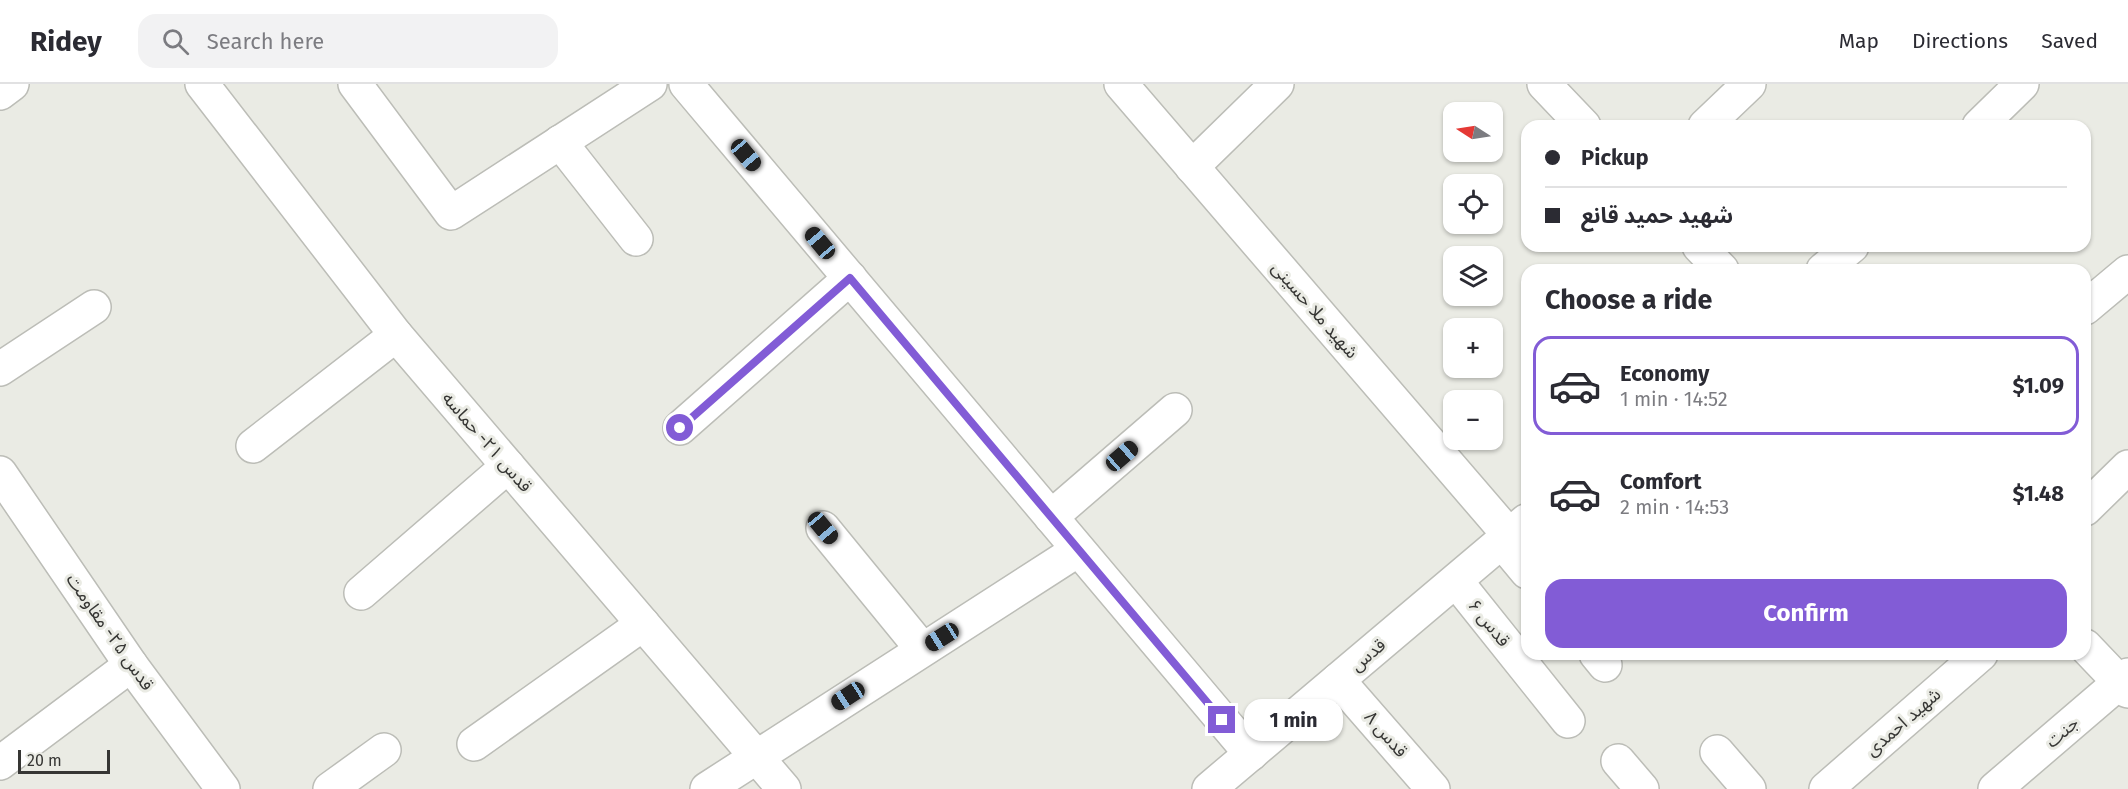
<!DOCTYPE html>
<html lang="en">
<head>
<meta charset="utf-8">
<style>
  body { margin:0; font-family:"Fira Sans","Noto Sans Arabic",sans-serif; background:#f2f2f3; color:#2b2b33; height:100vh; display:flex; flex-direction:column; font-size:22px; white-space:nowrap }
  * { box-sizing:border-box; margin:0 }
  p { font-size:20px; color:#7c7c81 }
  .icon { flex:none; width:33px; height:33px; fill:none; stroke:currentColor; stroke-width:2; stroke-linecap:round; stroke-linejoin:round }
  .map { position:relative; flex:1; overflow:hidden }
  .panel { position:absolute; left:1521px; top:180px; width:570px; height:396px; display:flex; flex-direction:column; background:#fff; border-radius:18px; box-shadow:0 2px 4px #0004 }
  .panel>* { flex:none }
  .hud { position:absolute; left:1521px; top:36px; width:570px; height:132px; border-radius:18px; box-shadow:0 2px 4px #0004; display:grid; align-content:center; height:132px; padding:0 24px; background:#fff }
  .needle { width:39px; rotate:282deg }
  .controls { position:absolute; left:1443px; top:18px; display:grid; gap:12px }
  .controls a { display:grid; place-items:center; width:60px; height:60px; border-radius:12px; background:#fff; box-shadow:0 2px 4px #0004; font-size:30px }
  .scale { position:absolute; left:18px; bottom:15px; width:92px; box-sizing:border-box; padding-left:6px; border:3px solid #363634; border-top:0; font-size:16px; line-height:21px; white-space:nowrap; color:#363634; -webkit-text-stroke:4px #eaebe4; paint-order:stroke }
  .end { position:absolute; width:27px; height:27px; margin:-14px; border:8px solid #825cd6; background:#fff; box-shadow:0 0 0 3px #fff }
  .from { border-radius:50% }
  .bubble { position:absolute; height:42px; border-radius:18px; background:#fff; box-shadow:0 2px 4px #0004; font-size:20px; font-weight:700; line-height:42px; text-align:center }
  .car { position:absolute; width:18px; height:36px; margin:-18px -9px; border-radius:8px; box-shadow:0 0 4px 2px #0007; background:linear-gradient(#222 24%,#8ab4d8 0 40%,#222 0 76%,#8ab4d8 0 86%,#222 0) }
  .hud b { display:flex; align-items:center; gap:21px; height:57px; font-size:22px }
  .hud b+b { border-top:2px solid #e1e1e2 }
  .hud i { width:15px; height:15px; background:#2b2b33 }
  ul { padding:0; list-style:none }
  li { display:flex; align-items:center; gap:18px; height:99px; margin:0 12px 9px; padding:0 12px; border:3px solid transparent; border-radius:18px }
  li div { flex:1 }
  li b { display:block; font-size:22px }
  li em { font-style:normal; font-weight:700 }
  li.active { border-color:#825cd6 }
  li>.icon { width:54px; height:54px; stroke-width:1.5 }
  h2 { padding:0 24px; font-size:27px; line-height:72px }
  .button { display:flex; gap:12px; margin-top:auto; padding:12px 24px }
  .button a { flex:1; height:69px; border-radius:18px; background:#825cd6; color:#fff; font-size:24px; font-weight:700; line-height:69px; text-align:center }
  header { display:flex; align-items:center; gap:36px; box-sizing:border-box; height:84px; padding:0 30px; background:#fff; border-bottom:2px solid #e1e1e2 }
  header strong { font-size:28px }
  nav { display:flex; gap:33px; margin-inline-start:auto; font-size:21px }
  .search { width:420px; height:54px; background:#f2f2f3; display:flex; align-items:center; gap:15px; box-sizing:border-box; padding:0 21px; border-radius:18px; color:#7c7c81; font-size:22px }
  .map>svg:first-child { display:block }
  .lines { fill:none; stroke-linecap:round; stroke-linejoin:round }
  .minor-casing { stroke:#bcbdb7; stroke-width:36 }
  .minor { stroke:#fff; stroke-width:33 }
  .route { stroke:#825cd6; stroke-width:8 }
  .labels { text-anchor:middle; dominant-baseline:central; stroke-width:6; stroke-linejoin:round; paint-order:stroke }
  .street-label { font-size:18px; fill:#363634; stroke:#eaebe4 }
</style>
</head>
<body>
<header>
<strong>Ridey</strong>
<div class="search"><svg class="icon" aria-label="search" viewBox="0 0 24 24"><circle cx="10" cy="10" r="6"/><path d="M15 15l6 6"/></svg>Search here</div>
<nav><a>Map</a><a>Directions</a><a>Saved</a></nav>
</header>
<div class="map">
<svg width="2128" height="705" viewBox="0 0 2128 705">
  <rect width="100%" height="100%" fill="#eaebe4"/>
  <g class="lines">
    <g class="minor-casing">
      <g id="minor">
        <polyline points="202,0 396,251 784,705"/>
        <polyline points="355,0 451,129 650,0"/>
        <polyline points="686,0 1251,670"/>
        <polyline points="1121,0 1509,451"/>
        <polyline points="1544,0 1584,42"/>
        <polyline points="0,9 12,0"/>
        <polyline points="1705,42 1749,0"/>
        <polyline points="1979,42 2022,0"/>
        <polyline points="560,58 636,155"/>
        <polyline points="1192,83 1277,0"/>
        <polyline points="1699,162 1722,186"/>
        <polyline points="1823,186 1852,162"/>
        <polyline points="2085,224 2128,188"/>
        <polyline points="0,285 94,223"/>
        <polyline points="680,344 850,194"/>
        <polyline points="253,362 396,251"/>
        <polyline points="0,389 131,581 223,705"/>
        <polyline points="2085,425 2128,383"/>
        <polyline points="1051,433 1175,326"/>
        <polyline points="823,444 922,565"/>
        <polyline points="1502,458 1527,488"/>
        <polyline points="1456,497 1568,637"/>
        <polyline points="361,509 508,382"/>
        <polyline points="2085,562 2128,607"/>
        <polyline points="1596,570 1605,581"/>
        <polyline points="1338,596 1433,705"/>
        <polyline points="474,660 643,540"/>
        <polyline points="1717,668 1749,705"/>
        <polyline points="1618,677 1642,705"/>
        <polyline points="0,679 131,581"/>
        <polyline points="330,705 384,666"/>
        <polyline points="707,705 1078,466"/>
        <polyline points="1209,705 1526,437"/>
        <polyline points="1826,705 1981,570"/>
        <polyline points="1995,705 2128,591"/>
      </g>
    </g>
    <use href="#minor" class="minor"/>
  </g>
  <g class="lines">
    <polyline class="route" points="680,344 850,194 1222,636"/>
  </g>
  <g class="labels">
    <g class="street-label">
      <text transform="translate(1315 226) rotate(49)">شهید ملا حسینی</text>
      <text transform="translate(487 358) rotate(49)">قدس ۲۱- حماسه</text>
      <text transform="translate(1489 539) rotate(51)">قدس ۶</text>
      <text transform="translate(110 548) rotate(55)">قدس ۲۵- مقاومت</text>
      <text transform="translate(1368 571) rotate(-40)">قدس</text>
      <text transform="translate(1903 638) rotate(-41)">شهید احمدی</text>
      <text transform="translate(2062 648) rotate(-41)">جنت</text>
      <text transform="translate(1386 650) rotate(49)">قدس ۸</text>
    </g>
  </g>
</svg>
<div class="controls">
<a><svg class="needle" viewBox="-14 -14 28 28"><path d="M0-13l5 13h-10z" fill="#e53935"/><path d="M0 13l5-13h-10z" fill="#7c7c81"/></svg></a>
<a><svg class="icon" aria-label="locate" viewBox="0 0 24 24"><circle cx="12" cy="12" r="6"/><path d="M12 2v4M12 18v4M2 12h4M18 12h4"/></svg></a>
<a><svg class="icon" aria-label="layers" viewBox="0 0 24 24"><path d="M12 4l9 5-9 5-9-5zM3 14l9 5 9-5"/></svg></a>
<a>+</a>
<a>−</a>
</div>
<div class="scale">20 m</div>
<i class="end from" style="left:680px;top:344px"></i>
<i class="end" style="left:1222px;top:636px"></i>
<div class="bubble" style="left:1244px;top:615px;width:99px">1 min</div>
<i class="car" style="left:746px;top:71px;rotate:140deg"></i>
<i class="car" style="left:820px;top:159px;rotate:320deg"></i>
<i class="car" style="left:1122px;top:372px;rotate:49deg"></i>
<i class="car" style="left:823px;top:444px;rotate:140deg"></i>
<i class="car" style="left:942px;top:553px;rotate:238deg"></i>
<i class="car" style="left:848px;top:612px;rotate:237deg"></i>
<div class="hud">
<b><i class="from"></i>Pickup</b>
<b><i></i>شهید حمید قانع</b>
</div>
<section class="panel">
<h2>Choose a ride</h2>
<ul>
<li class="active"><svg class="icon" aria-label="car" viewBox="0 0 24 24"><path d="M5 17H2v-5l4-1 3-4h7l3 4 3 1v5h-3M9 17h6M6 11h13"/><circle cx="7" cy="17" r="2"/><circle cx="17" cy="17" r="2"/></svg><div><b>Economy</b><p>1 min · 14:52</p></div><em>$1.09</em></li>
<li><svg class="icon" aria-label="car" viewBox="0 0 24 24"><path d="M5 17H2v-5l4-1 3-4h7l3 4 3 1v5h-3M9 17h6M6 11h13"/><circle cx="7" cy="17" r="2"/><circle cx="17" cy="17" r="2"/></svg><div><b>Comfort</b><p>2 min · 14:53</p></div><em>$1.48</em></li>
</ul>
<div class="button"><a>Confirm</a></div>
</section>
</div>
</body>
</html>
